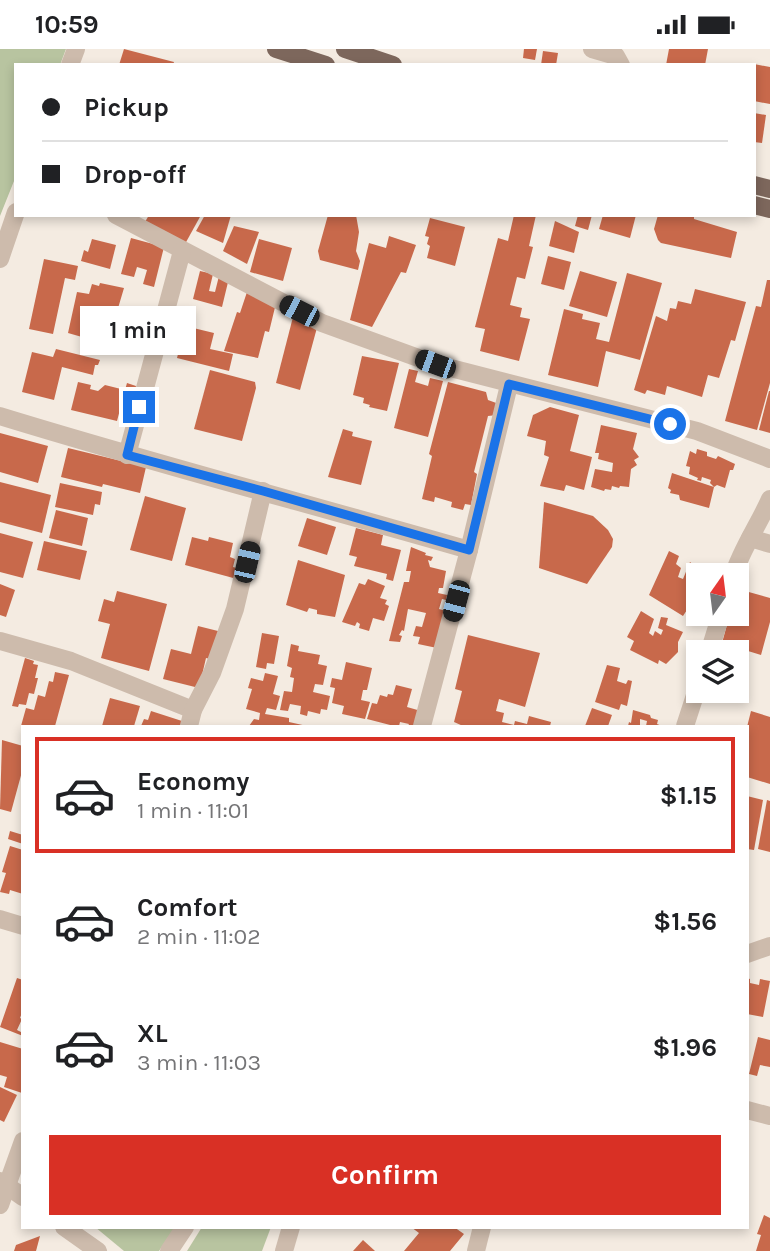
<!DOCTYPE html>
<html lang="en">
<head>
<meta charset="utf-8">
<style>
  body { margin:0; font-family:Karla,sans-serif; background:#f6f6f6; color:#202124; height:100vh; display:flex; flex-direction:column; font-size:26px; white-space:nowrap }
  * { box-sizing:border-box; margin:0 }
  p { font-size:23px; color:#757577 }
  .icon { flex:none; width:38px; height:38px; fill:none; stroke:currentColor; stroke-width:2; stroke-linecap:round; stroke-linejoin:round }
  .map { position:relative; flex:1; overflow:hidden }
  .drawer { position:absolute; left:21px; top:676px; width:728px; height:504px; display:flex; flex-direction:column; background:#fff; border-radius:0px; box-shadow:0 4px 10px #0003 }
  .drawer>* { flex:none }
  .guide { position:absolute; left:14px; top:14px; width:742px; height:154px; border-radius:0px; box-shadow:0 4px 10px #0003; display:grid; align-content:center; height:154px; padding:0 28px; background:#fff }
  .needle { width:46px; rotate:14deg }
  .controls { position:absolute; left:686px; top:514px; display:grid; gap:14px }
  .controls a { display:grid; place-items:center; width:63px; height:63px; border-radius:0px; background:#fff; box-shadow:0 4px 10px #0003; font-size:35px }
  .end { position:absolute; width:32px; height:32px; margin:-16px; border:9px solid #1a73e8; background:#fff; box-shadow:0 0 0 4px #fff }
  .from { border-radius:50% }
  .bubble { position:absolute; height:49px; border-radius:0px; background:#fff; box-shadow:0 4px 10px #0003; font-size:23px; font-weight:700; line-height:49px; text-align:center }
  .car { position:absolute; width:21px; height:42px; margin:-21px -10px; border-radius:9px; box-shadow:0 0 5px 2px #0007; background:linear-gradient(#222 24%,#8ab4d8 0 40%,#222 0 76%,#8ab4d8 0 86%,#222 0) }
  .guide b { display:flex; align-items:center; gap:24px; height:66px; font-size:26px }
  .guide b+b { border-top:2px solid #e0e0e0 }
  .guide i { width:18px; height:18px; background:#202124 }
  ul { padding:12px 0 0; list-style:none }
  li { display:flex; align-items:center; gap:21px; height:116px; margin:0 14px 10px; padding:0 14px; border:4px solid transparent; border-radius:0px }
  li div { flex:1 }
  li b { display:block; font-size:26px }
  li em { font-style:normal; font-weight:700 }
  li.active { border-color:#d93025 }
  li>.icon { width:63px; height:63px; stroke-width:1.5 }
  .action { display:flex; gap:14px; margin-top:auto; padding:14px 28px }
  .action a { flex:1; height:80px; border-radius:0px; background:#d93025; color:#fff; font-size:28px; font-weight:700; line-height:80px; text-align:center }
  .status { display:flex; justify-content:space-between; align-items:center; height:49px; padding:0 35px; background:#fff; direction:ltr }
  .status svg { height:19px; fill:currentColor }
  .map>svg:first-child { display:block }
  .green { fill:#b8c4a0 }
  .building { fill:#c8694b }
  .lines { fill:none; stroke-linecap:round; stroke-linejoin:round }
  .minor { stroke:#cdbbac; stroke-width:18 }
  .major { stroke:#7d675c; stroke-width:18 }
  .route { stroke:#1a73e8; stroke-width:9 }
</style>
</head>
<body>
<div class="status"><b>10:59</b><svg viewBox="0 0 49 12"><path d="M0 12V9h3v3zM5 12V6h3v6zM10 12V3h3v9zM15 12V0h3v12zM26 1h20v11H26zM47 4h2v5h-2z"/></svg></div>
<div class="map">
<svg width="770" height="1202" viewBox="0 0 770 1202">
  <rect width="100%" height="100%" fill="#f4ebe1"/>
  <g class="green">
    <polygon points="0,0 66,0 60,16 16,16 16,127 0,167"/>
    <polygon points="95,1178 175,1178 159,1202 124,1202"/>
    <polygon points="202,1178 271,1178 262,1202 187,1202"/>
  </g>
  <g class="building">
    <polygon points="124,0 174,13 173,16 119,16"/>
    <polygon points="524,0 537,0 535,11 523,9"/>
    <polygon points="669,0 708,0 705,16 666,16"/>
    <polygon points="543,2 558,4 556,16 541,16"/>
    <polygon points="754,15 770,18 770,55 754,52"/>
    <polygon points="754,64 766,66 762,94 754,93"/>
    <polygon points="149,166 201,166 185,195 145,173"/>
    <polygon points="205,166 231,166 223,194 196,182"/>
    <polygon points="328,166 356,166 359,183 356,202 360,212 358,221 320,211 318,202"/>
    <polygon points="514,166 536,166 529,197 533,198 525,230 517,228 510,256 522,259 520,268 530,270 519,312 480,302 485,280 475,278 498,189 508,192"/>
    <polygon points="578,166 592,166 588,181 575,177"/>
    <polygon points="603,166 636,166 630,189 599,180"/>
    <polygon points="658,166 689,166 694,168 694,170 737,183 731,209 661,194 658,191 654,180"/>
    <polygon points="430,169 465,178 455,217 427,209 430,197 427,195 429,188 425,187"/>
    <polygon points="555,172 579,183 574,204 549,197"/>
    <polygon points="234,177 259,183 247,215 223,202"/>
    <polygon points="389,187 416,196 406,224 401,223 372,278 350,271 369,194 386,199"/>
    <polygon points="131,189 164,198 154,238 143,235 147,221 137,218 134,228 121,225"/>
    <polygon points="92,190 116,196 110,220 81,212 84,201 88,203"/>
    <polygon points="259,190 292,199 283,232 250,223"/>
    <polygon points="548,207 571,213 564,241 541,235"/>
    <polygon points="44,210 78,217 75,231 65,229 53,285 29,280"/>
    <polygon points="200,222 213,225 209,242 215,243 219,227 229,229 222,258 193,250"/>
    <polygon points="580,222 617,233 607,268 569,257"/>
    <polygon points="627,224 662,234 640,311 606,302 598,338 548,326 564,260 583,265 582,270 600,274 596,290 609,293"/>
    <polygon points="767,231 770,231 770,334 757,381 725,372 756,257 761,258"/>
    <polygon points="100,234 124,239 116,266 108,264 103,284 84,282 82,288 68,284 77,243 89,245 92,235 99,237"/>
    <polygon points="695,240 746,253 735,292 731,291 719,329 708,326 702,348 667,337 665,346 647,341 645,345 634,341 656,267 667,272 670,259 676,260 678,252 691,255"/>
    <polygon points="247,243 277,250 269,283 265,282 258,309 224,302 237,263 240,264"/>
    <polygon points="293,268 318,275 300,341 276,334"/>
    <polygon points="185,277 214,284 210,300 233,305 229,322 177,309"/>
    <polygon points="56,300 100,311 98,316 95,316 93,326 62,318 54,351 22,343 32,303 53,308"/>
    <polygon points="362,307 399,314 387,362 369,358 370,356 363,354 364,349 353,346"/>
    <polygon points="409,320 418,322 415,333 428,337 430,329 443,332 428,388 394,379"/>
    <polygon points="210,321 255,333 256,339 242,392 194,380"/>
    <polygon points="78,333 91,336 90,340 98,342 105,336 125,341 127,334 136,337 132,355 122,353 117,372 71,361"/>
    <polygon points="448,333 486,343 488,351 499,355 497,366 488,367 474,423 477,425 471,456 465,455 463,461 451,458 452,453 435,448 434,453 422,450 432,407 429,405"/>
    <polygon points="769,342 770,342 770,384 759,381"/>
    <polygon points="550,358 579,366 570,402 592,408 584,441 566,436 564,442 540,437 549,408 544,406 546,392 527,387 533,366"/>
    <polygon points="601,376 637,384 633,400 639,408 634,411 637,416 631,420 629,438 620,437 619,439 612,437 611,441 605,440 604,442 591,438 595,420 612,423 613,414 598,410 599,404 595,404"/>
    <polygon points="343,380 353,383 352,387 372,392 361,436 328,428"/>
    <polygon points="0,384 48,397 38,434 0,423"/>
    <polygon points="68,399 146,418 140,444 103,435 102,438 61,428"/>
    <polygon points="697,400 707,403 707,407 716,410 718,407 735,415 733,421 730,421 725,439 717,436 714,438 709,459 680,451 679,446 670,444 671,441 668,439 672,424 714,438 710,434 711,431 702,428 701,432 697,431 698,429 689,425 690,418 686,417 690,402 696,405"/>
    <polygon points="0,433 51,446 42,484 0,473"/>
    <polygon points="60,434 102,443 100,456 95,455 93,466 55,458"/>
    <polygon points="145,447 186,459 172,512 130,501"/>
    <polygon points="544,453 593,467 608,481 613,490 612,498 587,535 539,519"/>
    <polygon points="56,461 88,469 82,497 49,489"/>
    <polygon points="307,469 336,478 327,506 298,497"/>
    <polygon points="356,479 383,486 381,496 401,501 393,532 386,530 387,525 354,517 357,508 349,506"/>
    <polygon points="0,484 33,493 23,529 0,523"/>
    <polygon points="192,488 208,492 209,488 233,494 230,508 235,510 233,518 240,520 237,530 185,516"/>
    <polygon points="44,492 87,502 80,531 37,521"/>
    <polygon points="411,498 426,504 425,506 433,508 431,512 428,511 430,518 446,522 443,539 439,539 438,544 447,546 446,551 442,550 439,560 446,562 437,599 418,595 420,588 413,587 416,577 422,578 426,564 408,560 404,582 402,581 399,586 402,587 400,593 389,592 404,533 409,533 411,522 406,522"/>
    <polygon points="669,502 679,507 676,515 681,519 678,528 683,530 690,513 707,527 698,527 698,544 683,567 649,546"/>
    <polygon points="298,511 345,526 335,568 317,565 317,561 309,559 307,563 286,556"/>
    <polygon points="368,530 385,537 380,549 387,551 385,555 389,557 384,572 373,569 369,582 359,579 360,575 357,573 355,577 342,573 359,534 365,536"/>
    <polygon points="0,535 15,541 6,568 0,566"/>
    <polygon points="738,540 770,549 770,573 761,606 722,594 730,565 737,565"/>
    <polygon points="117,542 167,555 149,622 101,609 110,575 98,572 104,550 114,553"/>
    <polygon points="641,562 654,570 649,584 653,587 655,582 661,586 663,581 658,579 661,568 668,569 666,576 683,583 678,593 678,603 666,615 659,611 658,615 630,601 634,592 627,588"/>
    <polygon points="198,577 222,583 214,611 206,609 199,639 163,630 171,600 191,605"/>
    <polygon points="262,584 279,587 274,615 267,614 266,620 256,618"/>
    <polygon points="468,586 540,604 525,658 499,650 496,662 504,664 502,673 514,676 515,672 527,675 529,667 551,673 550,677 463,677 454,673 462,642 455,640"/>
    <polygon points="291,595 299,597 298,602 320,606 318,615 327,617 323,636 315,635 313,643 330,647 327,661 321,660 320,665 308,662 307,667 300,665 301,657 290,655 288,662 280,661 284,642 292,643 294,629 290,628 292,619 287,617"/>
    <polygon points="25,609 34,612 33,615 38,616 35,629 38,629 34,645 29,644 26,656 19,655 18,658 12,657"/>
    <polygon points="346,613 372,619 367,641 363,641 361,651 370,653 365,670 342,665 344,657 332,654 335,639 330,638 332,629 342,631"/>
    <polygon points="607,616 620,619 617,632 626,635 628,631 632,632 627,657 621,655 619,661 595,653"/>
    <polygon points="55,623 69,626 55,677 21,677 26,659 34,661 38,646 45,648 49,632 53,633"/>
    <polygon points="265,624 278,627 273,645 280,647 276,661 267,659 265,665 289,669 289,673 307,677 249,677 254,670 259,671 260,664 246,660 252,640 248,639 251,629 263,632"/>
    <polygon points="396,636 412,640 407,658 421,662 417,677 408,677 409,675 400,673 399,677 394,677 367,670 372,654 377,655 380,646 387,648 388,645 393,646"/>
    <polygon points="110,649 140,657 134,677 102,677"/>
    <polygon points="592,659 612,666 608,677 585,677"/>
    <polygon points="633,661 650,666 651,669 658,671 657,675 662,677 646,677 647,672 640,670 640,677 628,677 629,673 631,674"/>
    <polygon points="151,662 182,672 180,677 141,677 144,670 148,671"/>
    <polygon points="751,662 770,668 770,735 747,728 747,678"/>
    <polygon points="2,691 23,697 23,719 11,763 0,760"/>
    <polygon points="747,747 763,751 754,801 747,800"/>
    <polygon points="767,751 770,752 770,803 758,800"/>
    <polygon points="10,782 23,786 23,795 8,790"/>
    <polygon points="10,797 23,801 23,845 10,841 9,845 0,843 6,824 2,823"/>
    <polygon points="17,929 23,931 23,961 20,969 22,970 17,981 23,984 23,987 0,978"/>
    <polygon points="747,929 750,930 750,934 759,936 760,930 770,932 763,968 747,965"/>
    <polygon points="758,988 770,991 770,1018 760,1016 757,1027 749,1025"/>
    <polygon points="0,993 23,1000 22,1044 4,1038 7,1028 0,1026"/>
    <polygon points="0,1038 17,1046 4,1073 0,1071"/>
    <polygon points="764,1166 770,1169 770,1202 756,1202 761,1186 757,1185"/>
    <polygon points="411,1178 454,1178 464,1185 450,1202 404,1202 419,1184"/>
    <polygon points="40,1187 36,1202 14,1202 16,1196"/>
    <polygon points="363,1191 375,1202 353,1202"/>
  </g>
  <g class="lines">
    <g class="minor">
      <polyline points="592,0 616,7 621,16"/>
      <polyline points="70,16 76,0"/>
      <polyline points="116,166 322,274 435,315 697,382 770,410"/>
      <polyline points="0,210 16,163"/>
      <path d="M0,367C156,415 313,456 469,501"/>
      <polyline points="127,406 182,202"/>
      <polyline points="750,489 770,495"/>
      <path d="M733,527C742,499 758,477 770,450"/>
      <polyline points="0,592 71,612 193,661"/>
      <polyline points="709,604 721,565"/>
      <polyline points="189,677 193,661 212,624 235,560 263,442"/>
      <polyline points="422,677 469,501 509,336"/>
      <polyline points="685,677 698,637"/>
      <polyline points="0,870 23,877"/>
      <polyline points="747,905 770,897"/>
      <polyline points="747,1061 770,1067"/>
      <polyline points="0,1132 23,1148"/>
      <polyline points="0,1156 23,1092"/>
      <polyline points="64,1178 98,1202"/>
      <polyline points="169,1202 185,1178"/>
      <polyline points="284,1202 291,1178"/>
      <polyline points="476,1202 482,1178"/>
    </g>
    <g class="major">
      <polyline points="276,0 326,16"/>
      <polyline points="345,0 393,16"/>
      <polyline points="754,136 770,140"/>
      <polyline points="754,156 770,160"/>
    </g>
  </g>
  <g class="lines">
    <polyline class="route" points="139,358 127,406 263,442 469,501 509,335 670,375"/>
  </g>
</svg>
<div class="controls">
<a><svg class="needle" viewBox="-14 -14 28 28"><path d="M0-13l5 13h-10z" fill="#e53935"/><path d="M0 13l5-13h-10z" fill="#757577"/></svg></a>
<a><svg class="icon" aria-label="layers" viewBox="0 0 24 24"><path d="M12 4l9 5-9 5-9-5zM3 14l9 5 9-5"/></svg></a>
</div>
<i class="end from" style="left:670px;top:375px"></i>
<i class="end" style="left:139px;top:358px"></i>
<div class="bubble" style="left:80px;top:257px;width:116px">1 min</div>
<i class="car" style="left:299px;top:262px;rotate:297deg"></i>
<i class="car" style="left:435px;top:315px;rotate:290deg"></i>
<i class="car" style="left:247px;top:513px;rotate:13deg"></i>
<i class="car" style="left:456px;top:552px;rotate:195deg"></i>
<div class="guide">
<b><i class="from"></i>Pickup</b>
<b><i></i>Drop-off</b>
</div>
<section class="drawer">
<ul>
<li class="active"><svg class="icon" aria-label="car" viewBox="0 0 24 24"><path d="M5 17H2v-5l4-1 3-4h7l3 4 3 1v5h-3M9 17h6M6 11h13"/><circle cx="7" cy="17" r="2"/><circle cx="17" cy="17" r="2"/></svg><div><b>Economy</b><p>1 min · 11:01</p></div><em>$1.15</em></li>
<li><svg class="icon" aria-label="car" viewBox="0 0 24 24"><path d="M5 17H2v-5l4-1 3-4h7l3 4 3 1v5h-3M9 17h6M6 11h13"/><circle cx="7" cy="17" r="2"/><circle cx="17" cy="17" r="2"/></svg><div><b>Comfort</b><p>2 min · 11:02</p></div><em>$1.56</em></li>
<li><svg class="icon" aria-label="car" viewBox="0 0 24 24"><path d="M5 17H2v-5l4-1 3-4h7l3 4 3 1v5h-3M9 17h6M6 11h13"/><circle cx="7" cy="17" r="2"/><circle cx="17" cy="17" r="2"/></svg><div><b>XL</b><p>3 min · 11:03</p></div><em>$1.96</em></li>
</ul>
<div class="action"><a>Confirm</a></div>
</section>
</div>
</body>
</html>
